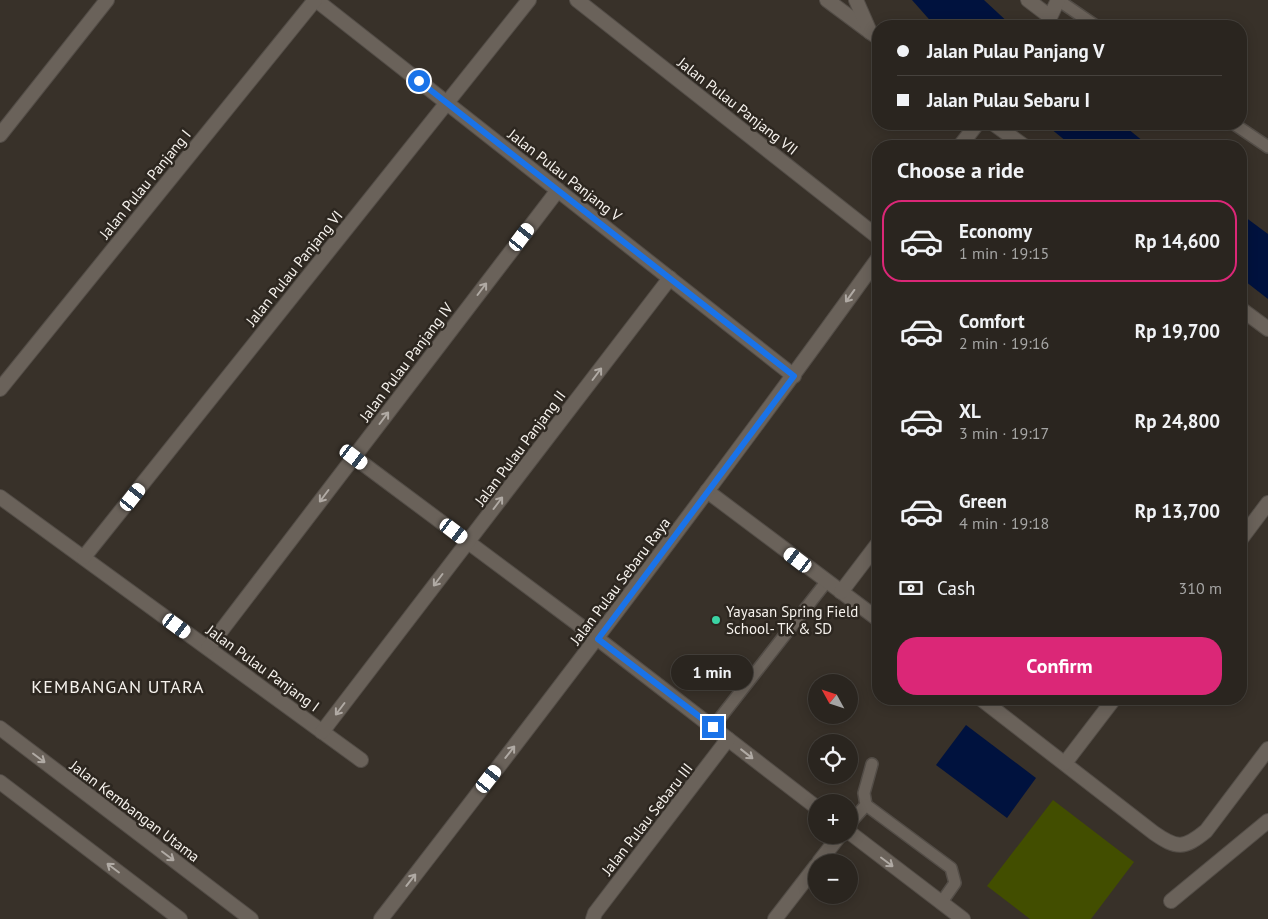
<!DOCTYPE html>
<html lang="en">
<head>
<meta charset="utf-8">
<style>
  body { margin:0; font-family:"PT Sans",sans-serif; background:#322d28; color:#f1f3f6; height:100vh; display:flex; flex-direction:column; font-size:19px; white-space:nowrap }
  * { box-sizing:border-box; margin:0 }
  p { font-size:16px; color:#a5a5a4 }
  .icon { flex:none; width:28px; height:28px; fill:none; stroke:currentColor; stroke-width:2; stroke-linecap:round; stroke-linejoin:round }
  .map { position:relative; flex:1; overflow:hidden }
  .side { position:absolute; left:872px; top:140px; width:375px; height:565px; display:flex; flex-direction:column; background:#2a251f; border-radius:20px; box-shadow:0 2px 12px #0003,0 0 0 1px #46423d }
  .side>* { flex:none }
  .guide { position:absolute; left:872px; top:20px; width:375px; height:110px; border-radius:20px; box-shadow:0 2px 12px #0003,0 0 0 1px #46423d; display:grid; align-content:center; height:110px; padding:0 25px; background:#2a251f }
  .needle { width:32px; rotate:310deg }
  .buttons { position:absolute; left:808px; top:674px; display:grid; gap:10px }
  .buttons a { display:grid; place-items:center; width:50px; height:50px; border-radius:50%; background:#2a251f; box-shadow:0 2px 12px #0003,0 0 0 1px #46423d; font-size:25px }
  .end { position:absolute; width:22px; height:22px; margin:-11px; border:6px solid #1a73e8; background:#fff; box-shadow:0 0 0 2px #fff }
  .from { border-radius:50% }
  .bubble { position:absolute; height:35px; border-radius:18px; background:#2a251f; box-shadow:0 2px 12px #0003,0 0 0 1px #46423d; font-size:16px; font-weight:700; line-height:35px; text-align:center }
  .car { position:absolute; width:15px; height:30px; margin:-15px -8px; border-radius:6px; box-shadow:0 0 4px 1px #0007; background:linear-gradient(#fff 24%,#345 0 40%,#fff 0 76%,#345 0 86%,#fff 0) }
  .guide b { display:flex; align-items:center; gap:18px; height:48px; font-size:19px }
  .guide b+b { border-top:1px solid #46423d }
  .guide i { width:12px; height:12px; background:#f1f3f6 }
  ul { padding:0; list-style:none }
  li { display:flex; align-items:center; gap:15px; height:82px; margin:0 10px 8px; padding:0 15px; border:2px solid transparent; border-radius:20px }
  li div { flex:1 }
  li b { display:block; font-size:19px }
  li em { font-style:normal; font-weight:700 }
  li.current { border-color:#db2777 }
  li>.icon { width:45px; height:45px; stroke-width:1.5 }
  h2 { padding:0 25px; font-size:22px; line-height:60px }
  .pay { display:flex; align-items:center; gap:12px; height:55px; padding:0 25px; font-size:19px }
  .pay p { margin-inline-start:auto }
  .button { display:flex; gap:10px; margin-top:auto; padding:10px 25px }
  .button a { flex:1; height:58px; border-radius:20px; background:#db2777; color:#fff; font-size:20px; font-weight:700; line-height:58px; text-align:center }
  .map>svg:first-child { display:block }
  .green { fill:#424e00 }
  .water { fill:#00123e }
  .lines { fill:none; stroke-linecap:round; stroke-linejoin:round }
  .service-casing { stroke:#534d47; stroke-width:14 }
  .minor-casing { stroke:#534d47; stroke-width:16 }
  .service { stroke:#6a625a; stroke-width:11 }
  .minor { stroke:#6a625a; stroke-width:14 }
  .oneway { stroke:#b0aaa4 }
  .route { stroke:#1a73e8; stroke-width:6 }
  .poi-dot { fill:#3bd4a4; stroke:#2d2720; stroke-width:2 }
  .labels { text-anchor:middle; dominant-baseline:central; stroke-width:5; stroke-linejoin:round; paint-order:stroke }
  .street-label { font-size:15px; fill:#f6f2ed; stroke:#2d2720 }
  .poi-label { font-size:15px; fill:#f6f2ed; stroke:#2d2720; text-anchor:start }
  .quarter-label { font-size:18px; letter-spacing:1px; fill:#f6f2ed; stroke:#2d2720 }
</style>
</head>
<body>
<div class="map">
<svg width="1268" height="919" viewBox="0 0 1268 919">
  <rect width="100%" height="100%" fill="#383129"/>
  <polygon class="green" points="1053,800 1134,862 1091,919 1030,919 987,886"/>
  <g class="water">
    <polygon points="912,0 984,0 1012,26 935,26"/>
    <polygon points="1045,124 1122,124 1149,146 1072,146"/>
    <polygon points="1241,214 1268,234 1268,299 1241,278"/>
    <polygon points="966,725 1036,778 1007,818 936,765"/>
  </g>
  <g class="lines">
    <g class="service-casing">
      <g id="service">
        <polyline points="1058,0 1096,26"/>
        <polyline points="1234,124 1268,147"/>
        <polyline points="713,727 827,581"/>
        <polyline points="872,764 864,793 866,805 951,868 955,883 941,903"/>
        <polyline points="849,824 866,805"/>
      </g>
    </g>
    <g class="minor-casing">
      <g id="minor">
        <polyline points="316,0 794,376"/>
        <polyline points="577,0 879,238"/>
        <polyline points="827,0 870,32"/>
        <polyline points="856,0 870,32 879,38"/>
        <polyline points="1028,0 1049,16"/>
        <polyline points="1046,26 1058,0"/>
        <polyline points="994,124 1024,146"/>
        <polyline points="0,135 107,0"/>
        <polyline points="960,146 977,124"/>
        <polyline points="1241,309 1268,329"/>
        <polyline points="0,389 315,0"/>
        <polyline points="354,457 598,639 816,807"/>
        <polyline points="707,491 879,620"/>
        <polyline points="0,497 361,760"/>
        <polyline points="1241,539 1268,503"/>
        <polyline points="84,557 529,0"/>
        <polyline points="841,592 879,542"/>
        <polyline points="208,648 558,190"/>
        <path d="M981,699L1154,833C1177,849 1184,849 1206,831L1268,749"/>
        <polyline points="0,728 251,919"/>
        <polyline points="322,732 670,278"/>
        <polyline points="1065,763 1114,699"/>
        <polyline points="0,782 180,919"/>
        <polyline points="849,832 963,919"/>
        <polyline points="819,862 840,835"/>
        <polyline points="1171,901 1268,821"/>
        <path d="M381,919C550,701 718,481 879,257"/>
        <polyline points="593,919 595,913 728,739"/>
        <polyline points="775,919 816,866"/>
      </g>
    </g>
    <use href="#service" class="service"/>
    <use href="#minor" class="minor"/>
  </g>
  <defs><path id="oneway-shaft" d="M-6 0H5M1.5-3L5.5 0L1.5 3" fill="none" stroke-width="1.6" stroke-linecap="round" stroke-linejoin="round" transform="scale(1.25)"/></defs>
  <g class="oneway">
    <use href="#oneway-shaft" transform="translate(482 289) rotate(-53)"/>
    <use href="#oneway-shaft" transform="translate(850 296) rotate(126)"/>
    <use href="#oneway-shaft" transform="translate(597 374) rotate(-53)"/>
    <use href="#oneway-shaft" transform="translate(384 418) rotate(-53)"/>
    <use href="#oneway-shaft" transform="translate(324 496) rotate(127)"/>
    <use href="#oneway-shaft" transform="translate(498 503) rotate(-53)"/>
    <use href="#oneway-shaft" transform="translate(438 580) rotate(127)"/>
    <use href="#oneway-shaft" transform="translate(340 709) rotate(127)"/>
    <use href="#oneway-shaft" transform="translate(510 752) rotate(-52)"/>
    <use href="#oneway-shaft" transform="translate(747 754) rotate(38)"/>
    <use href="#oneway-shaft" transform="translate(39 758) rotate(37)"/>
    <use href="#oneway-shaft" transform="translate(168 856) rotate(37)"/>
    <use href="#oneway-shaft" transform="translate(887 862) rotate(37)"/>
    <use href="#oneway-shaft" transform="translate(113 868) rotate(-143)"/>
    <use href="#oneway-shaft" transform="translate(411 880) rotate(-52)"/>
  </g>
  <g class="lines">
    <polyline class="route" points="419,81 794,376 598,639 713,727"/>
  </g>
  <circle class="poi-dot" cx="716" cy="620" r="5"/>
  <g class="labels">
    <g class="street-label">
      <text transform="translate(738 106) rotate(38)">Jalan Pulau Panjang VII</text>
      <text transform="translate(565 175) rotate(38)">Jalan Pulau Panjang V</text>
      <text transform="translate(145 184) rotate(-51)">Jalan Pulau Panjang I</text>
      <text transform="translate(294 268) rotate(-51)">Jalan Pulau Panjang VI</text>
      <text transform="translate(406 362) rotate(-53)">Jalan Pulau Panjang IV</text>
      <text transform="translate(520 448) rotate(-53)">Jalan Pulau Panjang II</text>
      <text transform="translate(620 581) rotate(-53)">Jalan Pulau Sebaru Raya</text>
      <text transform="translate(263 668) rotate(36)">Jalan Pulau Panjang I</text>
      <text transform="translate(135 811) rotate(37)">Jalan Kembangan Utama</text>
      <text transform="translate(647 819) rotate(-52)">Jalan Pulau Sebaru III</text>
    </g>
    <g class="poi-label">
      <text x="726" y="611">Yayasan Spring Field<tspan x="726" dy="17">School- TK &amp; SD</tspan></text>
    </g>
    <g class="quarter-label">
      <text x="118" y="686">KEMBANGAN UTARA</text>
    </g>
  </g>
</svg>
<div class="buttons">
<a><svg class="needle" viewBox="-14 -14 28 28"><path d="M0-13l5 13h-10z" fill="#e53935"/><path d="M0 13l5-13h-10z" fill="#a5a5a4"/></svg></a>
<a><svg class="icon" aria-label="locate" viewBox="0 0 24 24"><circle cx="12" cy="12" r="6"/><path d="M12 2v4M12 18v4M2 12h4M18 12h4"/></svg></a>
<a>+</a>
<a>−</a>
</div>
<i class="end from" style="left:419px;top:81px"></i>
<i class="end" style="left:713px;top:727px"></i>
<div class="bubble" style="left:671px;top:655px;width:82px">1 min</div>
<i class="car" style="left:522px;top:237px;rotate:37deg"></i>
<i class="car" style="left:354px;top:457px;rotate:127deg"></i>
<i class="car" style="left:133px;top:497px;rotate:38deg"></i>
<i class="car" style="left:454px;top:531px;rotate:127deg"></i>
<i class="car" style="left:798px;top:560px;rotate:307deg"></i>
<i class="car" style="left:177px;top:626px;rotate:126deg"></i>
<i class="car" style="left:489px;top:779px;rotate:38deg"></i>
<div class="guide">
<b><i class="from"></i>Jalan Pulau Panjang V</b>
<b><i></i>Jalan Pulau Sebaru I</b>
</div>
<section class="side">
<h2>Choose a ride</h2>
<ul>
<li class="current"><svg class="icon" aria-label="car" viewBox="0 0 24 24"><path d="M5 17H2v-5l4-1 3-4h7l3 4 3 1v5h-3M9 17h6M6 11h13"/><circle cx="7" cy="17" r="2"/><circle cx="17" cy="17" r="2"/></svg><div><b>Economy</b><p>1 min · 19:15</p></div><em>Rp 14,600</em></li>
<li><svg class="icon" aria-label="car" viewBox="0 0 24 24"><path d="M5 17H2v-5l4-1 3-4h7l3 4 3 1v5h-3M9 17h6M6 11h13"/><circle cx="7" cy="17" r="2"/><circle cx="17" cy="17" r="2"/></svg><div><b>Comfort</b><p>2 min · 19:16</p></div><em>Rp 19,700</em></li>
<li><svg class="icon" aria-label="car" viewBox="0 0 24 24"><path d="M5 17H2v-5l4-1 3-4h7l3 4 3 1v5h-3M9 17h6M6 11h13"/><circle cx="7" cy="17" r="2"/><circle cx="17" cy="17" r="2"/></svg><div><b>XL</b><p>3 min · 19:17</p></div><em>Rp 24,800</em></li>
<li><svg class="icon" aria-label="car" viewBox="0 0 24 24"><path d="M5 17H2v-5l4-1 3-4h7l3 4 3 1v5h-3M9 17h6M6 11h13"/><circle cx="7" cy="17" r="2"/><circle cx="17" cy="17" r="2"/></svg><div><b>Green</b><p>4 min · 19:18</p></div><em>Rp 13,700</em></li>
</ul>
<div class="pay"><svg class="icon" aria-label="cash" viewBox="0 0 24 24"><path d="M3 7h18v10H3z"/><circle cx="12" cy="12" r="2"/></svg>Cash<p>310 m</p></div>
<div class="button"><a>Confirm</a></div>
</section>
</div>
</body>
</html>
